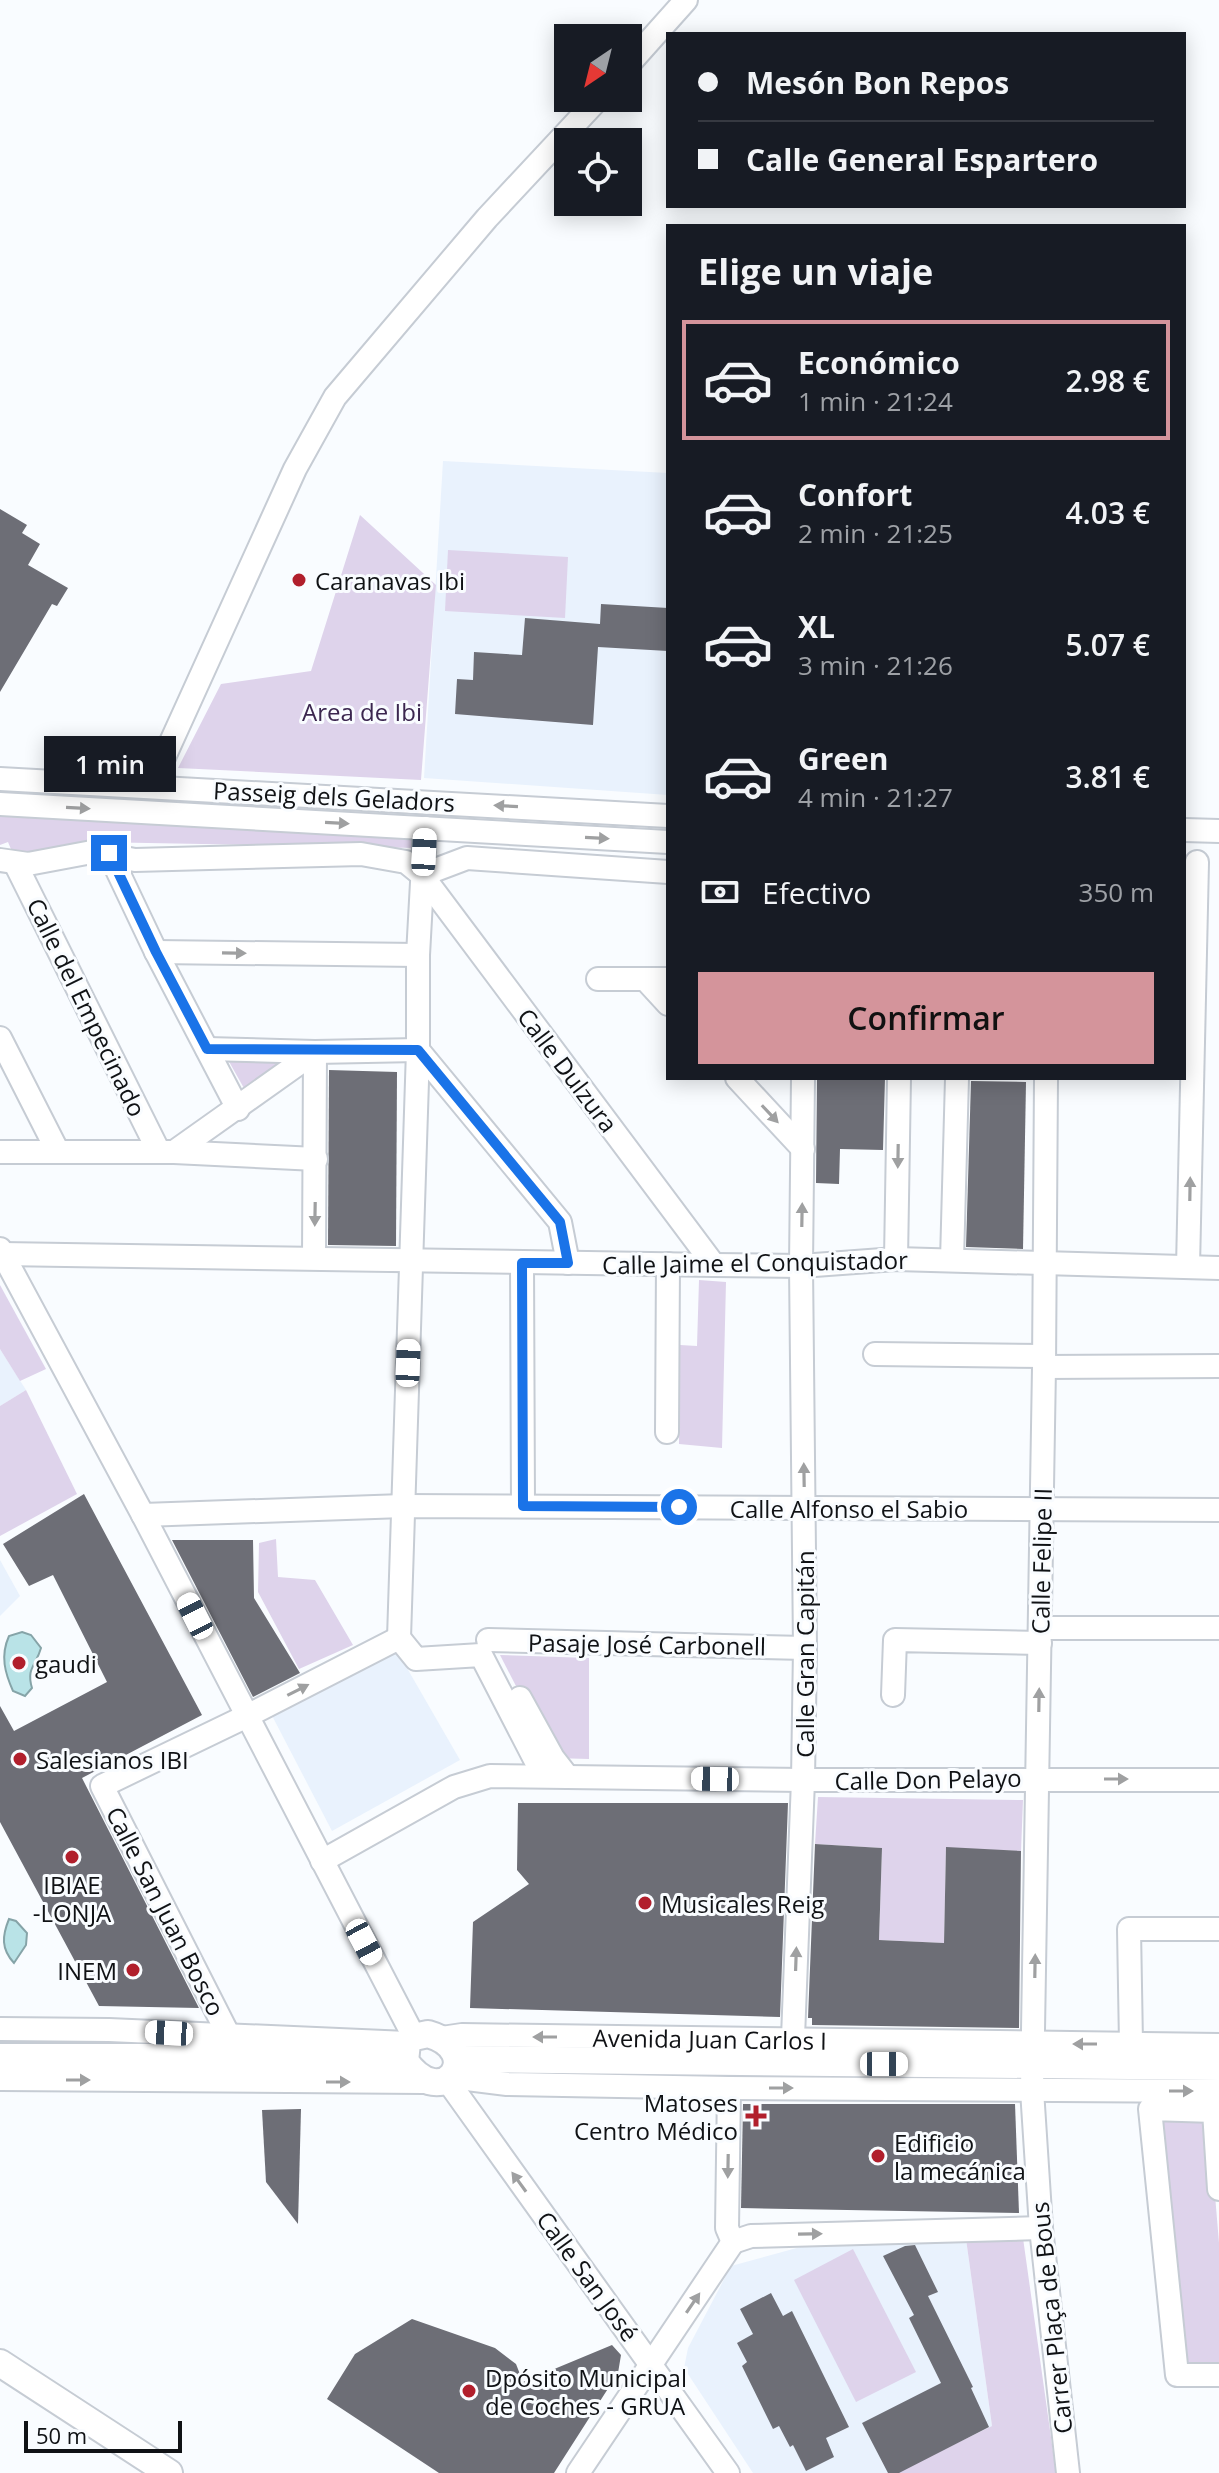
<!DOCTYPE html>
<html lang="es">
<head>
<meta charset="utf-8">
<style>
  body { margin:0; font-family:"Open Sans",sans-serif; background:#242831; color:#f1f3f6; height:100vh; display:flex; flex-direction:column; font-size:30px; white-space:nowrap }
  * { box-sizing:border-box; margin:0 }
  p { font-size:26px; color:#9ea1a6 }
  .icon { flex:none; width:44px; height:44px; fill:none; stroke:currentColor; stroke-width:2; stroke-linecap:round; stroke-linejoin:round }
  .map { position:relative; flex:1; overflow:hidden }
  .sheet { position:absolute; left:666px; top:224px; width:520px; height:856px; display:flex; flex-direction:column; background:#171b24; border-radius:0px; box-shadow:0 4px 20px #0003 }
  .sheet>* { flex:none }
  .top-card { position:absolute; left:666px; top:32px; width:520px; height:176px; border-radius:0px; box-shadow:0 4px 20px #0003; display:grid; align-content:center; height:176px; padding:0 32px; background:#171b24 }
  .needle { width:52px; rotate:215deg }
  .fabs { position:absolute; left:554px; top:24px; display:grid; gap:16px }
  .fabs a { display:grid; place-items:center; width:88px; height:88px; border-radius:0px; background:#171b24; box-shadow:0 4px 20px #0003; font-size:40px }
  .scale { position:absolute; left:24px; bottom:20px; width:158px; box-sizing:border-box; padding-left:8px; border:4px solid #101215; border-top:0; font-size:22px; line-height:28px; white-space:nowrap; color:#101215; -webkit-text-stroke:6px #f9fcff; paint-order:stroke }
  .end { position:absolute; width:36px; height:36px; margin:-18px; border:10px solid #1a73e8; background:#fff; box-shadow:0 0 0 4px #fff }
  .from { border-radius:50% }
  .bubble { position:absolute; height:56px; border-radius:0px; background:#171b24; box-shadow:0 4px 20px #0003; font-size:26px; font-weight:600; line-height:56px; text-align:center }
  .car { position:absolute; width:24px; height:48px; margin:-24px -12px; border-radius:10px; box-shadow:0 0 6px 2px #0007; background:linear-gradient(#fff 24%,#345 0 40%,#fff 0 76%,#345 0 86%,#fff 0) }
  .top-card b { display:flex; align-items:center; gap:28px; height:76px; font-size:30px }
  .top-card b+b { border-top:2px solid #363941 }
  .top-card i { width:20px; height:20px; background:#f1f3f6 }
  ul { padding:0; list-style:none }
  li { display:flex; align-items:center; gap:24px; height:120px; margin:0 16px 12px; padding:0 16px; border:4px solid transparent; border-radius:0px }
  li div { flex:1 }
  li b { display:block; font-size:30px }
  li em { font-style:normal; font-weight:600 }
  li.active { border-color:#d4949b }
  li>.icon { width:72px; height:72px; stroke-width:1.5 }
  h2 { padding:0 32px; font-size:36px; line-height:96px }
  .pay { display:flex; align-items:center; gap:20px; height:88px; padding:0 32px; font-size:30px }
  .pay p { margin-inline-start:auto }
  .cta { display:flex; gap:16px; margin-top:auto; padding:16px 32px }
  .cta a { flex:1; height:92px; border-radius:0px; background:#d4949b; color:#111; font-size:32px; font-weight:600; line-height:92px; text-align:center }
  .map>svg:first-child { display:block }
  .built { fill:#e9f2fd }
  .green { fill:#ded3eb }
  .water { fill:#b9e3e7; stroke:#86a4a8; stroke-width:2 }
  .building { fill:#6d6e76 }
  .lines { fill:none; stroke-linecap:round; stroke-linejoin:round }
  .minor-casing { stroke:#c6ccd4; stroke-width:26 }
  .major-casing { stroke:#c6ccd4; stroke-width:30 }
  .minor { stroke:#fff; stroke-width:22 }
  .major { stroke:#fff; stroke-width:26 }
  .oneway { fill:#9fa0a1 }
  .route { stroke:#1a73e8; stroke-width:10 }
  .poi-dot { fill:#b11f2c; stroke:#f9fcff; stroke-width:3 }
  .labels { text-anchor:middle; dominant-baseline:central; stroke-width:6; stroke-linejoin:round; paint-order:stroke }
  .poi-label { font-size:24px; fill:#101215; stroke:#f9fcff; text-anchor:start }
  .park-label { font-size:24px; fill:#3b264f; stroke:#f9fcff }
  .street-label { font-size:24px; fill:#101215; stroke:#f9fcff }
</style>
</head>
<body>
<div class="map">
<svg width="1219" height="2473" viewBox="0 0 1219 2473">
  <rect width="100%" height="100%" fill="#f9fcff"/>
  <g class="built">
    <polygon points="443,461 668,473 668,795 424,778"/>
    <polygon points="0,1349 26,1390 0,1406"/>
    <polygon points="0,1560 20,1596 0,1616"/>
    <polygon points="392,1642 460,1760 332,1831 267,1706"/>
    <polygon points="966,2239 992,2426 895,2473 753,2473 684,2368 688,2348 731,2266 826,2240"/>
  </g>
  <g class="green">
    <polygon points="360,515 436,585 421,780 178,768 221,684 311,671"/>
    <polygon points="448,550 568,557 565,618 445,611"/>
    <polygon points="0,816 418,837 416,848 94,842 25,856 13,854 8,842 0,845"/>
    <polygon points="227,1058 288,1058 245,1090"/>
    <polygon points="699,1280 726,1282 722,1448 679,1444 680,1345 697,1346"/>
    <polygon points="0,1285 46,1369 20,1381 0,1349"/>
    <polygon points="26,1390 77,1494 0,1536 0,1406"/>
    <polygon points="276,1539 278,1577 315,1580 353,1645 299,1669 258,1592 259,1543"/>
    <polygon points="500,1655 589,1658 589,1759 553,1758"/>
    <polygon points="818,1797 1023,1800 1021,1851 946,1848 944,1943 879,1940 882,1848 815,1844"/>
    <polygon points="1150,2109 1208,2111 1219,2243 1219,2372 1177,2370"/>
    <polygon points="1023,2238 1056,2473 895,2473 992,2426 966,2239"/>
    <polygon points="853,2249 916,2372 856,2402 794,2280"/>
  </g>
  <g class="water">
    <path d="M22,1632L31,1635L41,1648C36,1666 26,1668 32,1688L25,1696L13,1691C5,1673 0,1656 9,1636Z"/>
    <path d="M9,1919L16,1921L27,1933L26,1945L14,1963C1,1949 2,1936 9,1919Z"/>
  </g>
  <g class="building">
    <polygon points="0,509 27,525 22,533 40,544 28,565 68,588 57,606 52,604 0,692"/>
    <polygon points="601,604 668,608 668,651 598,647 593,725 455,714 457,679 473,680 474,652 522,655 525,618 600,624"/>
    <polygon points="329,1070 397,1072 396,1246 328,1245"/>
    <polygon points="817,1078 885,1078 883,1150 840,1149 839,1184 816,1183"/>
    <polygon points="971,1081 1026,1082 1023,1249 966,1247"/>
    <polygon points="84,1494 202,1715 82,1778 199,2008 99,2006 0,1822 0,1706 14,1731 107,1682 53,1575 29,1586 3,1544"/>
    <polygon points="172,1540 253,1540 254,1598 300,1673 253,1697"/>
    <polygon points="518,1803 788,1803 780,2017 470,2008 473,1922 529,1884 517,1870"/>
    <polygon points="815,1844 882,1848 879,1940 944,1943 946,1847 1021,1851 1019,2028 812,2025 812,2018 808,2018"/>
    <polygon points="743,2104 1015,2104 1019,2213 741,2208"/>
    <polygon points="301,2109 298,2224 266,2182 262,2110"/>
    <polygon points="915,2245 938,2292 928,2296 973,2387 971,2388 989,2427 899,2473 888,2473 862,2423 941,2383 909,2318 914,2315 883,2256 905,2246"/>
    <polygon points="771,2293 783,2316 792,2311 849,2427 826,2438 834,2457 806,2471 793,2445 790,2447 779,2426 773,2429 742,2366 747,2362 737,2343 753,2334 740,2309"/>
    <polygon points="412,2319 495,2348 516,2364 523,2382 612,2345 621,2355 618,2373 554,2473 439,2473 327,2399 355,2354"/>
  </g>
  <g class="lines">
    <g class="minor-casing">
      <g id="minor">
        <polyline points="628,65 686,0"/>
        <polyline points="0,779 668,816"/>
        <polyline points="151,786 295,469 335,397 487,218 599,98"/>
        <polyline points="0,804 668,842"/>
        <polyline points="1184,830 1219,831"/>
        <polyline points="109,853 156,952 238,1109"/>
        <polyline points="0,860 28,864 92,852 135,860 361,854 406,862 422,875 714,1265"/>
        <polyline points="15,863 159,1152"/>
        <polyline points="422,875 467,858 668,872"/>
        <polyline points="156,952 418,955"/>
        <polyline points="598,979 668,979"/>
        <polyline points="645,979 668,1004"/>
        <polyline points="0,1038 58,1152"/>
        <polyline points="207,1049 315,1052 314,1258"/>
        <polyline points="737,1078 803,1149"/>
        <polyline points="1046,1078 1044,1367 1032,2090 1041,2228 1068,2473"/>
        <polyline points="0,1152 174,1152 315,1052 418,1050 560,1222 568,1263"/>
        <polyline points="174,1152 316,1159"/>
        <polyline points="0,1249 143,1515 414,2037"/>
        <polyline points="2,1254 714,1265 801,1266 896,1259 1219,1268"/>
        <polyline points="896,1259 899,1078"/>
        <polyline points="952,1260 957,1078"/>
        <polyline points="522,1263 523,1506"/>
        <polyline points="1188,1267 1197,862"/>
        <polyline points="875,1354 1044,1356"/>
        <polyline points="1044,1367 1219,1366"/>
        <polyline points="667,1432 668,1264"/>
        <polyline points="143,1515 403,1506 1219,1510"/>
        <polyline points="1040,1628 1219,1628"/>
        <polyline points="399,1638 418,1050 418,955 425,828"/>
        <polyline points="399,1638 416,1659 481,1655 543,1775"/>
        <polyline points="488,1640 805,1648"/>
        <polyline points="893,1695 895,1640 1040,1643"/>
        <polyline points="520,1698 553,1758 567,1776"/>
        <polyline points="322,1861 454,1787 490,1776 803,1780 1219,1780"/>
        <polyline points="0,2029 109,2030 407,2043"/>
        <path id="s1" d="M442,2038L462,2035L1219,2045"/>
        <polyline points="1131,2043 1129,1929 1219,1929"/>
        <polyline points="233,2057 229,2036 102,1786 247,1716 399,1638"/>
        <polyline points="792,2063 803,1780 805,1648 801,1266 803,1078"/>
        <polyline points="451,2077 507,2084 729,2088 1219,2091"/>
        <polyline points="0,2079 424,2082"/>
        <polyline points="447,2080 728,2473"/>
        <polyline points="729,2088 727,2228 733,2242"/>
        <polyline points="1219,2189 1214,2111 1150,2109 1177,2375 1219,2375"/>
        <polyline points="733,2242 751,2236 1041,2228"/>
        <polyline points="578,2473 733,2242"/>
      </g>
    </g>
    <g class="major-casing">
      <g id="major">
        <path d="M428,2034C487,2051 443,2115 405,2061L407,2043L414,2037Z"/>
        <polyline points="0,2057 233,2057 405,2061"/>
        <polyline points="458,2059 1219,2067"/>
        <polyline points="0,2363 169,2473"/>
      </g>
    </g>
    <use href="#minor" class="minor"/>
    <use href="#major" class="major"/>
  </g>
  <defs><path id="oneway-solid" d="M-6-.8H1V-3.2L6.5 0L1 3.2V.8H-6Z" transform="scale(2)"/></defs>
  <g class="oneway">
    <use href="#oneway-solid" transform="translate(506 806) rotate(-177)"/>
    <use href="#oneway-solid" transform="translate(78 808) rotate(3)"/>
    <use href="#oneway-solid" transform="translate(337 823) rotate(3)"/>
    <use href="#oneway-solid" transform="translate(597 838) rotate(3)"/>
    <use href="#oneway-solid" transform="translate(234 953) rotate(1)"/>
    <use href="#oneway-solid" transform="translate(770 1114) rotate(47)"/>
    <use href="#oneway-solid" transform="translate(898 1156) rotate(91)"/>
    <use href="#oneway-solid" transform="translate(1190 1189) rotate(-89)"/>
    <use href="#oneway-solid" transform="translate(315 1214) rotate(91)"/>
    <use href="#oneway-solid" transform="translate(802 1215) rotate(-89)"/>
    <use href="#oneway-solid" transform="translate(804 1475) rotate(-91)"/>
    <use href="#oneway-solid" transform="translate(298 1690) rotate(-27)"/>
    <use href="#oneway-solid" transform="translate(1039 1700) rotate(-89)"/>
    <use href="#oneway-solid" transform="translate(1116 1779)"/>
    <use href="#oneway-solid" transform="translate(796 1959) rotate(-88)"/>
    <use href="#oneway-solid" transform="translate(1035 1966) rotate(-89)"/>
    <use href="#oneway-solid" transform="translate(545 2037) rotate(-180)"/>
    <use href="#oneway-solid" transform="translate(1085 2044) rotate(180)"/>
    <use href="#oneway-solid" transform="translate(78 2080)"/>
    <use href="#oneway-solid" transform="translate(338 2082)"/>
    <use href="#oneway-solid" transform="translate(781 2088)"/>
    <use href="#oneway-solid" transform="translate(1181 2091)"/>
    <use href="#oneway-solid" transform="translate(728 2166) rotate(91)"/>
    <use href="#oneway-solid" transform="translate(519 2182) rotate(-126)"/>
    <use href="#oneway-solid" transform="translate(810 2234) rotate(-1)"/>
    <use href="#oneway-solid" transform="translate(693 2303) rotate(-56)"/>
  </g>
  <g class="lines">
    <polyline class="route" points="109,853 156,952 207,1049 418,1050 560,1222 568,1263 522,1263 523,1506 679,1507"/>
  </g>
  <g class="poi-dot">
    <circle cx="299" cy="580" r="8"/>
    <circle cx="19" cy="1663" r="8"/>
    <circle cx="20" cy="1759" r="8"/>
    <circle cx="72" cy="1857" r="8"/>
    <circle cx="645" cy="1903" r="8"/>
    <circle cx="133" cy="1970" r="8"/>
    <path d="M752 2104h8v8h8v8h-8v8h-8v-8h-8v-8h8z"/>
    <circle cx="878" cy="2156" r="8"/>
    <circle cx="469" cy="2391" r="8"/>
  </g>
  <g class="labels">
    <g class="poi-label">
      <text x="315" y="580">Caranavas Ibi</text>
      <text x="35" y="1663">gaudi</text>
      <text x="36" y="1759">Salesianos IBI</text>
      <text x="72" y="1884" text-anchor="middle">IBIAE<tspan x="72" dy="28">-LONJA</tspan></text>
      <text x="661" y="1903">Musicales Reig</text>
      <text x="117" y="1970" text-anchor="end">INEM</text>
      <text x="738" y="2102" text-anchor="end">Matoses<tspan x="738" dy="28">Centro Médico</tspan></text>
      <text x="894" y="2142">Edificio<tspan x="894" dy="28">la mecánica</tspan></text>
      <text x="485" y="2377">Dpósito Municipal<tspan x="485" dy="28">de Coches - GRUA</tspan></text>
    </g>
    <g class="park-label">
      <text x="362" y="711">Area de Ibi</text>
    </g>
    <g class="street-label">
      <text transform="translate(334 796) rotate(3)">Passeig dels Geladors</text>
      <text transform="translate(87 1007) rotate(64)">Calle del Empecinado</text>
      <text transform="translate(568 1070) rotate(53)">Calle Dulzura</text>
      <text transform="translate(755 1262) rotate(-1)">Calle Jaime el Conquistador</text>
      <text x="849" y="1508">Calle Alfonso el Sabio</text>
      <text transform="translate(1041 1561) rotate(-89)">Calle Felipe II</text>
      <text transform="translate(647 1644) rotate(1)">Pasaje José Carbonell</text>
      <text transform="translate(804 1654) rotate(-90)">Calle Gran Capitán</text>
      <text transform="translate(928 1779) rotate(-1)">Calle Don Pelayo</text>
      <text transform="translate(166 1911) rotate(63)">Calle San Juan Bosco</text>
      <text stroke="none"><textPath href="#s1" startOffset="268">Avenida Juan Carlos I</textPath></text>
      <text transform="translate(588 2276) rotate(54)">Calle San José</text>
      <text transform="translate(1051 2318) rotate(-96)">Carrer Plaça de Bous</text>
    </g>
  </g>
</svg>
<div class="fabs">
<a><svg class="needle" viewBox="-14 -14 28 28"><path d="M0-13l5 13h-10z" fill="#e53935"/><path d="M0 13l5-13h-10z" fill="#9ea1a6"/></svg></a>
<a><svg class="icon" aria-label="locate" viewBox="0 0 24 24"><circle cx="12" cy="12" r="6"/><path d="M12 2v4M12 18v4M2 12h4M18 12h4"/></svg></a>
</div>
<div class="scale">50 m</div>
<i class="end from" style="left:679px;top:1507px"></i>
<i class="end" style="left:109px;top:853px"></i>
<div class="bubble" style="left:44px;top:736px;width:132px">1 min</div>
<i class="car" style="left:424px;top:852px;rotate:3deg"></i>
<i class="car" style="left:408px;top:1363px;rotate:2deg"></i>
<i class="car" style="left:195px;top:1616px;rotate:333deg"></i>
<i class="car" style="left:715px;top:1779px;rotate:271deg"></i>
<i class="car" style="left:364px;top:1942px;rotate:152deg"></i>
<i class="car" style="left:169px;top:2033px;rotate:273deg"></i>
<i class="car" style="left:884px;top:2064px;rotate:90deg"></i>
<div class="top-card">
<b><i class="from"></i>Mesón Bon Repos</b>
<b><i></i>Calle General Espartero</b>
</div>
<section class="sheet">
<h2>Elige un viaje</h2>
<ul>
<li class="active"><svg class="icon" aria-label="car" viewBox="0 0 24 24"><path d="M5 17H2v-5l4-1 3-4h7l3 4 3 1v5h-3M9 17h6M6 11h13"/><circle cx="7" cy="17" r="2"/><circle cx="17" cy="17" r="2"/></svg><div><b>Económico</b><p>1 min · 21:24</p></div><em>2.98 €</em></li>
<li><svg class="icon" aria-label="car" viewBox="0 0 24 24"><path d="M5 17H2v-5l4-1 3-4h7l3 4 3 1v5h-3M9 17h6M6 11h13"/><circle cx="7" cy="17" r="2"/><circle cx="17" cy="17" r="2"/></svg><div><b>Confort</b><p>2 min · 21:25</p></div><em>4.03 €</em></li>
<li><svg class="icon" aria-label="car" viewBox="0 0 24 24"><path d="M5 17H2v-5l4-1 3-4h7l3 4 3 1v5h-3M9 17h6M6 11h13"/><circle cx="7" cy="17" r="2"/><circle cx="17" cy="17" r="2"/></svg><div><b>XL</b><p>3 min · 21:26</p></div><em>5.07 €</em></li>
<li><svg class="icon" aria-label="car" viewBox="0 0 24 24"><path d="M5 17H2v-5l4-1 3-4h7l3 4 3 1v5h-3M9 17h6M6 11h13"/><circle cx="7" cy="17" r="2"/><circle cx="17" cy="17" r="2"/></svg><div><b>Green</b><p>4 min · 21:27</p></div><em>3.81 €</em></li>
</ul>
<div class="pay"><svg class="icon" aria-label="cash" viewBox="0 0 24 24"><path d="M3 7h18v10H3z"/><circle cx="12" cy="12" r="2"/></svg>Efectivo<p>350 m</p></div>
<div class="cta"><a>Confirmar</a></div>
</section>
</div>
</body>
</html>
